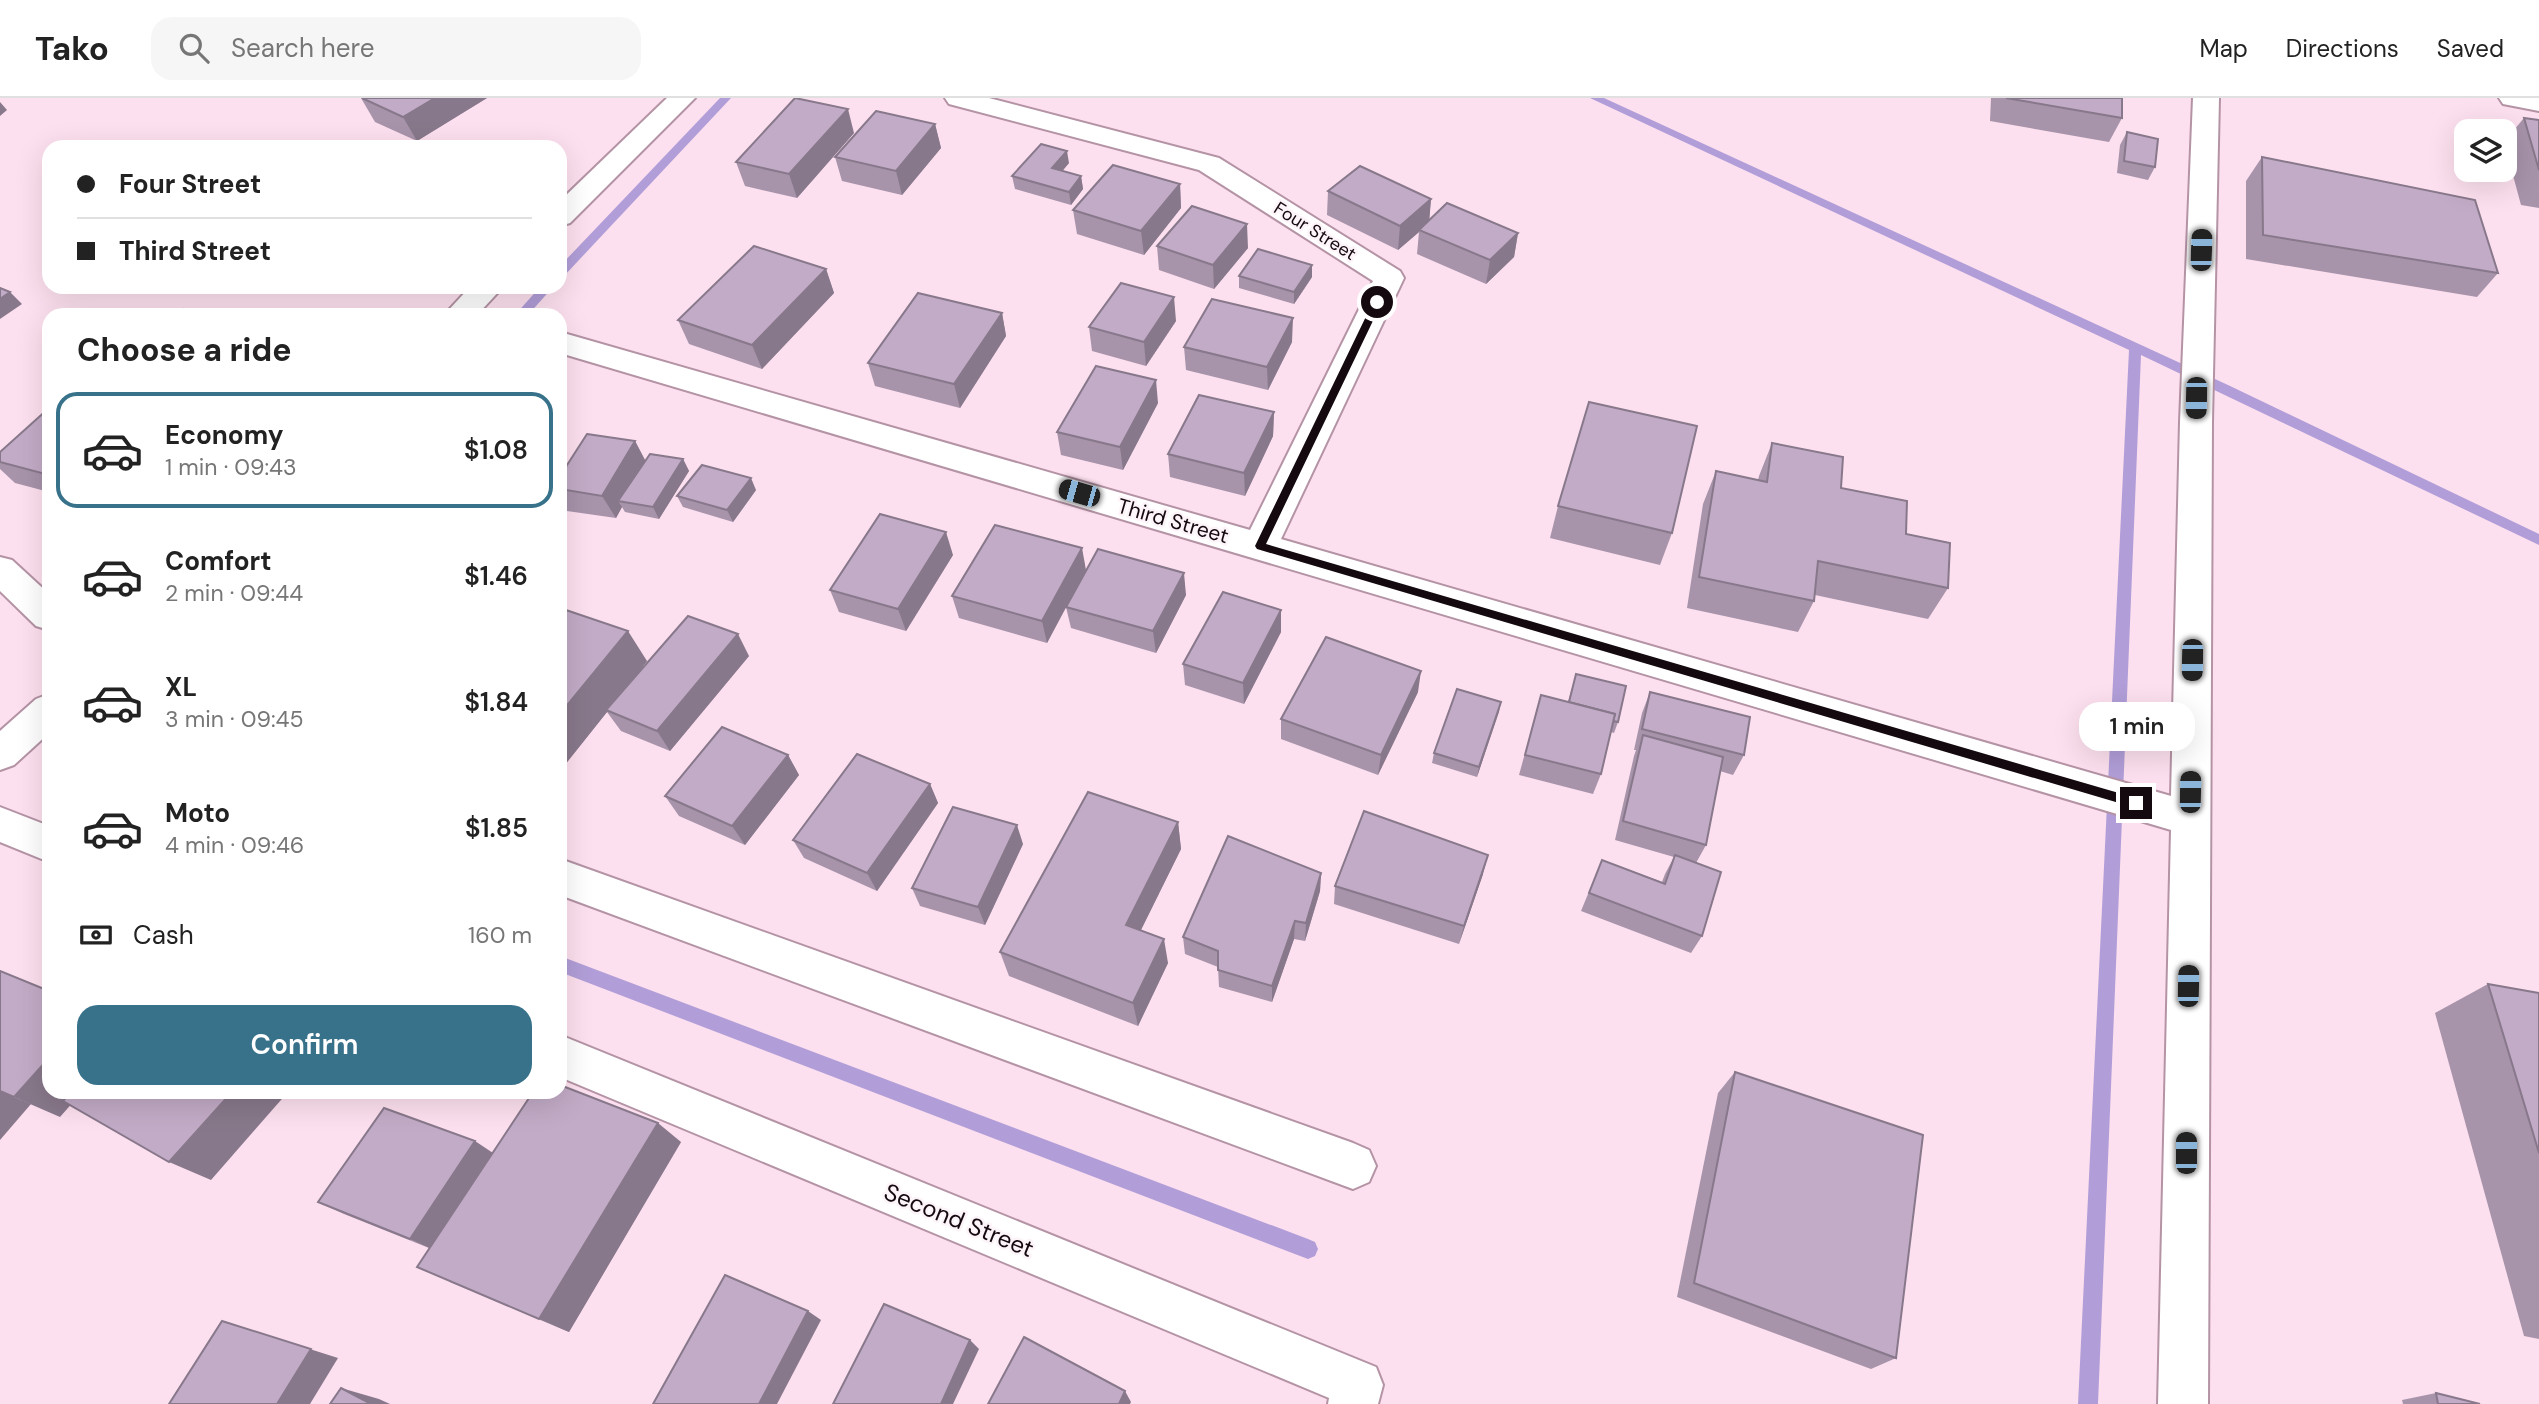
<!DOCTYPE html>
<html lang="en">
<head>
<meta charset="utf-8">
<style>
  body { margin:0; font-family:"DM Sans",sans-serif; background:#f6f6f6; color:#222; height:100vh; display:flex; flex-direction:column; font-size:26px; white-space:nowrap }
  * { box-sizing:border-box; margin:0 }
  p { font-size:23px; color:#767676 }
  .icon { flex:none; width:38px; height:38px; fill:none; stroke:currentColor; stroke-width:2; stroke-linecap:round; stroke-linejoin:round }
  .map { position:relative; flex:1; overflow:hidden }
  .panel { position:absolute; left:42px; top:210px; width:525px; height:791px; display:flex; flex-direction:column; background:#fff; border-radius:21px; box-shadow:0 7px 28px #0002 }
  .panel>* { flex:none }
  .guide { position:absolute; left:42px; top:42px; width:525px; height:154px; border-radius:21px; box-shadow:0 7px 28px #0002; display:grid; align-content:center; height:154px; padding:0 35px; background:#fff }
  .controls { position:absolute; left:2454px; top:21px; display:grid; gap:14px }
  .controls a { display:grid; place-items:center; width:63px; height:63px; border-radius:14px; background:#fff; box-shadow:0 7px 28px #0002; font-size:35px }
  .end { position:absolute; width:32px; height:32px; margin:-16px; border:9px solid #14090f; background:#fff; box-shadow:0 0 0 4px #fff }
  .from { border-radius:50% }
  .bubble { position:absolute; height:49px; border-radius:21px; background:#fff; box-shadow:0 7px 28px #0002; font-size:23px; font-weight:600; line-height:49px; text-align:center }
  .car { position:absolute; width:21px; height:42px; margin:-21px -10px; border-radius:9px; box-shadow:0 0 5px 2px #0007; background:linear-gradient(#222 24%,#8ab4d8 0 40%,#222 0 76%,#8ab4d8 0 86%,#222 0) }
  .guide b { display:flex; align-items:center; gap:24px; height:66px; font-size:26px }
  .guide b+b { border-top:2px solid #e0e0e0 }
  .guide i { width:18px; height:18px; background:#222 }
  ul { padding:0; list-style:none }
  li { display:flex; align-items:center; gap:21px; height:116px; margin:0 14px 10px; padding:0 21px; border:4px solid transparent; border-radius:21px }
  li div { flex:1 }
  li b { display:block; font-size:26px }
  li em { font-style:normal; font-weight:600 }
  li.active { border-color:#37718a }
  li>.icon { width:63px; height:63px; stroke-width:1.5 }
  h2 { padding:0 35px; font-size:32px; line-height:84px }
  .pay { display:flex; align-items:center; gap:18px; height:77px; padding:0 35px; font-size:26px }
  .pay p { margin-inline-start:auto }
  .button { display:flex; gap:14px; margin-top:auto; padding:14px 35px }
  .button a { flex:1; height:80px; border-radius:21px; background:#37718a; color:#fff; font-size:28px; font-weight:600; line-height:80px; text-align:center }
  header { display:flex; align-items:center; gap:42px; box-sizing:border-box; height:98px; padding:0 35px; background:#fff; border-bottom:2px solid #e0e0e0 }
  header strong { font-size:33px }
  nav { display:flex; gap:38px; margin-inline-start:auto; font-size:24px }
  .search { width:490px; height:63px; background:#f6f6f6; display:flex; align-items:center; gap:18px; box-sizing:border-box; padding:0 24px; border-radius:21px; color:#767676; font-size:26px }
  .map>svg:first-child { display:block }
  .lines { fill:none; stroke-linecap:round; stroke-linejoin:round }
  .stream { fill:#b19ed8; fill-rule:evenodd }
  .minor-casing { stroke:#b493a5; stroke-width:4 }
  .minor { fill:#fff; fill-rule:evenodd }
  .wall { fill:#a793aa }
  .shaded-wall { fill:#88788b }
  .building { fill:#c2abc6; stroke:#88788b; stroke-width:2 }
  .route { fill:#14090f }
  .labels { text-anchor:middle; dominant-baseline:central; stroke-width:5; stroke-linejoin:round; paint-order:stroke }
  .far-street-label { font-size:18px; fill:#14090f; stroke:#fcf4f8 }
  .street-label { font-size:21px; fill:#14090f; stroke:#fcf4f8 }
  .near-street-label { font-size:24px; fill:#14090f; stroke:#fcf4f8 }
</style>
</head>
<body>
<header>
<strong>Tako</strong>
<div class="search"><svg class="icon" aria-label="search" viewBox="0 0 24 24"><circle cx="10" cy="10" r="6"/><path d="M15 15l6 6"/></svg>Search here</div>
<nav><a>Map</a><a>Directions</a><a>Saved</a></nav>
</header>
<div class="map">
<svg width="2539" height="1306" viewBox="0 0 2539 1306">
  <rect width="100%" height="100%" fill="#fde0ef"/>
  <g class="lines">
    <g class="stream">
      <polygon points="720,0 731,0 564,178 560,179 560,168"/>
      <polygon points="1590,0 1604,0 2228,287 2539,436 2539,447 2141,257 2098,1306 2078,1306 2129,252"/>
      <polygon points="540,189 553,189 528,217 515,217"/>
      <polygon points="560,858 1308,1141 1315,1144 1318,1151 1315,1158 1308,1161 560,874"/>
    </g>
    <g class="minor-casing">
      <g id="minor">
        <polygon points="667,0 695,0 570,125 560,128 560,103"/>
        <polygon points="945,0 989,0 1219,60 1400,173 1404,180 1281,441 2171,698 2180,324 2193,0 2219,0 2212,324 2208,1306 2158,1306 2171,732 560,255 560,234 1250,432 1373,183 1199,72 949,6"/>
        <polygon points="2499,0 2539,0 2539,13 2503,6"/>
        <polygon points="470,189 503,189 477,217 444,217"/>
        <polygon points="0,459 12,462 49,496 49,532 36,528 0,493"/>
        <polygon points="49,596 49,635 14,667 0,672 0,633 36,601"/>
        <polygon points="0,709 49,728 49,764 0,744"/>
        <polygon points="560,761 1353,1045 1369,1052 1376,1068 1369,1084 1353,1091 560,797"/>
        <polygon points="560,937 1376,1269 1383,1287 1378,1306 1328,1306 1329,1300 560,979"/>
      </g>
    </g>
    <use href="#minor" class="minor"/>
  </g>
  <g class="wall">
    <polygon points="361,0 487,0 417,43 375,24"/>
    <polygon points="1991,0 2122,0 2122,20 2109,44 1990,23"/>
    <polygon points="2524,20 2539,22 2539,110 2521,107 2504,44"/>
    <polygon points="935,26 941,50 902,97 842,83 835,59"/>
    <polygon points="2127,34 2155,69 2148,82 2117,75 2120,47"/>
    <polygon points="854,35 797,100 745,88 736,64"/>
    <polygon points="2262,59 2498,175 2477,199 2246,161 2246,83"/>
    <polygon points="1069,65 1062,73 1081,78 1083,91 1071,107 1015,91 1012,78"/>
    <polygon points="1180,86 1181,110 1144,157 1077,136 1073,112"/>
    <polygon points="1328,93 1431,101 1429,122 1518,135 1514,159 1486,186 1417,156 1419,134 1398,152 1327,117"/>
    <polygon points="1157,148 1248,150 1214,191 1159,172"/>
    <polygon points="1312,167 1312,179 1294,206 1239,190 1239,178"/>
    <polygon points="826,171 834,195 762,271 689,246 678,222"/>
    <polygon points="1002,215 1006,238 960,310 875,288 868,265"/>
    <polygon points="1176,223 1146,268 1092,253 1089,229"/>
    <polygon points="1292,244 1268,292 1186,272 1184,249"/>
    <polygon points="1158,305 1123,372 1061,357 1057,334"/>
    <polygon points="49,310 49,394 15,385 0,371 0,354"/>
    <polygon points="1274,314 1273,338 1245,398 1170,379 1168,356"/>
    <polygon points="635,343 645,362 683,361 689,373 659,421 625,414 622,409 616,420 567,413 560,402 560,378"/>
    <polygon points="1772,345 1841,390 1906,436 1948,490 1928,521 1815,497 1814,503 1798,534 1687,510 1703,406 1716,373 1758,382 1759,378"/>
    <polygon points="756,392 733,424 683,409 677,398"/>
    <polygon points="1558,408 1672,435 1660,467 1550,440"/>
    <polygon points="953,457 906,533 839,514 830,492"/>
    <polygon points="1086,472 1186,497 1156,555 1071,530 1066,509 1047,545 959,520 952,498"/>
    <polygon points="560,510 647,563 633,581 749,558 670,653 621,633 607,614 560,673"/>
    <polygon points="1281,512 1281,534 1244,606 1185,587 1183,566"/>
    <polygon points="1576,576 1618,624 1614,635 1611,634 1601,676 1593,696 1519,677 1541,597 1568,604"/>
    <polygon points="1418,594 1378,677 1281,641 1281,621"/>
    <polygon points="1650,594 1744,657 1733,677 1720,673 1706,747 1696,765 1702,838 1691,855 1581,813 1602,762 1662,784 1665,776 1674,759 1615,742 1634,658 1636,652 1634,652 1642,615"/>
    <polygon points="1501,604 1477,679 1432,665 1434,655"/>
    <polygon points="788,657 799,677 745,747 679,718 665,698"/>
    <polygon points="930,686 938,705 877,793 804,760 793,742"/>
    <polygon points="1178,724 1181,751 1141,832 1168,865 1138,928 1009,878 1000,854"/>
    <polygon points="1023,746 985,827 920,808 912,790"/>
    <polygon points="1321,775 1320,793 1305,843 1294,841 1272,904 1219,889 1218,869 1185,856 1183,839"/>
    <polygon points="1483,776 1459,846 1334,806 1335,788"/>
    <polygon points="2488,886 2539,895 2539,1241 2524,1238 2435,915"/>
    <polygon points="1735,974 1896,1260 1871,1271 1677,1199 1718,995"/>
    <polygon points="681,1044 569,1234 450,1184 429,1150 344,1116 318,1104 493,1055"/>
    <polygon points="2436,1295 2480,1306 2403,1306 2402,1302"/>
  </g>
  <g class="shaded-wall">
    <polygon points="435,0 487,0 417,43 403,19"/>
    <polygon points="0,4 7,12 0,18"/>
    <polygon points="848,11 854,35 797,100 789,76"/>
    <polygon points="935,26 941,50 902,97 896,73"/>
    <polygon points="1067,53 1069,65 1054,83 1052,70"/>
    <polygon points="1081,78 1083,91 1071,107 1069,94"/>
    <polygon points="1180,86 1181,110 1144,157 1141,133"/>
    <polygon points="1431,101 1429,126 1419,132 1419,134 1398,152 1400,128"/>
    <polygon points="1247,126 1248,150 1214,191 1213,167"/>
    <polygon points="1518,135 1514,159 1486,186 1490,162"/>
    <polygon points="1312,167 1312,179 1294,206 1294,194"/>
    <polygon points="826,171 834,195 762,271 752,247"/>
    <polygon points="10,194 22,206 0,221 0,201"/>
    <polygon points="1174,199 1176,223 1146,268 1144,244"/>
    <polygon points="1002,215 1006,238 960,310 954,286"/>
    <polygon points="1293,220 1292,244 1268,292 1267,269"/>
    <polygon points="1156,282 1158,305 1123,372 1120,349"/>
    <polygon points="1274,314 1273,338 1245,398 1244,375"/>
    <polygon points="635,343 647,366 618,403 622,409 616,420 602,398"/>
    <polygon points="683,361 689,373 659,421 653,409"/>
    <polygon points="751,380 756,392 733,424 727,412"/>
    <polygon points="946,434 953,457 906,533 898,511"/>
    <polygon points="1082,450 1086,472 1047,545 1042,523"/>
    <polygon points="1184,475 1186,497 1156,555 1153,533"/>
    <polygon points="1281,512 1281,534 1244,606 1243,585"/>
    <polygon points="628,533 647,563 608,613 606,612 607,614 560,673 560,616"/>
    <polygon points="738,536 749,558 670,653 657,633"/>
    <polygon points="1421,573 1418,594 1378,677 1381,657"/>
    <polygon points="1501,604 1499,614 1477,679 1479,669"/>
    <polygon points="788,657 799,677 745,747 732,728"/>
    <polygon points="930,686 938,705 877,793 867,775"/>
    <polygon points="1178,724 1181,751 1131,852 1126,827"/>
    <polygon points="1017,727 1023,746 985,827 978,809"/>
    <polygon points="1488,757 1483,776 1459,846 1464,828"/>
    <polygon points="1321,775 1320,793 1305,843 1306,825"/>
    <polygon points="1295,823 1294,841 1272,904 1272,888"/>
    <polygon points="1164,841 1168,865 1138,928 1133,905"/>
    <polygon points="49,960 49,994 82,994 60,1019 14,999"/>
    <polygon points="0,993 31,1006 0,1042"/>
    <polygon points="232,994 288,994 211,1082 169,1064"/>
    <polygon points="658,1025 681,1044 569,1234 539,1221"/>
    <polygon points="475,1043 496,1057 434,1152 410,1141"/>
    <polygon points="808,1213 821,1222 777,1306 759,1306"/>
    <polygon points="222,1223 338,1260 310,1306 277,1306"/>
    <polygon points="970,1242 979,1251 953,1306 941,1306"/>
    <polygon points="341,1290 379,1301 390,1306 371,1306"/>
    <polygon points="1125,1293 1131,1304 1130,1306 1119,1306"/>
  </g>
  <g class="building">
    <polygon points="362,0 435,0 403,19"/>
    <polygon points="795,0 848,11 789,76 736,64"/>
    <polygon points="2006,0 2122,0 2122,20"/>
    <polygon points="876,13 935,26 896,73 835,59"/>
    <polygon points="2524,20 2539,22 2539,72"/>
    <polygon points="2127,34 2158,41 2155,69 2124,63"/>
    <polygon points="1041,46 1067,53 1052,70 1081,78 1069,94 1012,78"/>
    <polygon points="2262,59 2475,102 2498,175 2263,137"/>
    <polygon points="1113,67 1180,86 1141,133 1073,112"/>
    <polygon points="1360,68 1431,101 1400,128 1328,93"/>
    <polygon points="1447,105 1518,135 1490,162 1419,132"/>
    <polygon points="1192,108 1247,126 1213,167 1157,148"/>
    <polygon points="754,148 826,171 752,247 678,222"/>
    <polygon points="1258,151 1312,167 1294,194 1239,178"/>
    <polygon points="1121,185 1174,199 1144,244 1089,229"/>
    <polygon points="0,190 10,194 0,201"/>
    <polygon points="918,195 1002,215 954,286 868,265"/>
    <polygon points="1212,201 1293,220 1267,269 1184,249"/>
    <polygon points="184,211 198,217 175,217"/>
    <polygon points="1096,268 1156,282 1120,349 1057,334"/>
    <polygon points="1199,297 1274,314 1244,375 1168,356"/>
    <polygon points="1589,304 1697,328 1672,435 1558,408"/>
    <polygon points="49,310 49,377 0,364 0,354"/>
    <polygon points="587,336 635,343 602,398 560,391 560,378"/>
    <polygon points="1772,345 1843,359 1841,390 1907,403 1906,436 1950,445 1948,490 1818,463 1814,503 1699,479 1716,373 1767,384"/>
    <polygon points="650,356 683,361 653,409 618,403"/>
    <polygon points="702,367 751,380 727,412 677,398"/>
    <polygon points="880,416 946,434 898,511 830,492"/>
    <polygon points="995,427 1082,450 1042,523 952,498"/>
    <polygon points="1098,451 1184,475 1153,533 1066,509"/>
    <polygon points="1223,494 1281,512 1243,585 1183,566"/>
    <polygon points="560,510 628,533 560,616"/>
    <polygon points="688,518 738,536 657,633 606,612"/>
    <polygon points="1326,539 1421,573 1381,657 1281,621"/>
    <polygon points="1576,576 1626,588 1618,624 1613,623 1615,616 1569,604"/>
    <polygon points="1457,591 1501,604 1479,669 1434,655"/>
    <polygon points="1650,594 1750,619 1744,657 1642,631"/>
    <polygon points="1541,597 1615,616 1601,676 1525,657"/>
    <polygon points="722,629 788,657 732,728 665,698"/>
    <polygon points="1643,637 1723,659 1706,747 1623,723"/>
    <polygon points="857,656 930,686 867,775 793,742"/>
    <polygon points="1088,694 1178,724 1126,827 1164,841 1133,905 1000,854"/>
    <polygon points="953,709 1017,727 978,809 912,790"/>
    <polygon points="1364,713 1488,757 1464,828 1335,788"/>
    <polygon points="1228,738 1321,775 1306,825 1295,823 1272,888 1218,872 1218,853 1183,839"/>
    <polygon points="1675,757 1721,774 1702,838 1589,795 1602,762 1665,786"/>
    <polygon points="0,873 49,893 49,960 14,999 0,993"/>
    <polygon points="2488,886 2539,895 2539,1055"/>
    <polygon points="1735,974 1923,1037 1896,1260 1694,1185"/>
    <polygon points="560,987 658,1025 539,1221 417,1169 533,994 560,994"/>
    <polygon points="71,994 232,994 169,1064 63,1003"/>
    <polygon points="384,1010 475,1043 410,1141 318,1104"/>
    <polygon points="725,1177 808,1213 759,1306 653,1306"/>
    <polygon points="884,1206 970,1242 941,1306 833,1306"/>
    <polygon points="222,1223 311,1251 277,1306 169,1306"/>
    <polygon points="1024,1239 1125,1293 1119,1306 988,1306"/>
    <polygon points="341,1290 371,1306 330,1306"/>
    <polygon points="2436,1295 2480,1306 2438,1306"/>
  </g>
  <polygon class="route" points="1377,201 1382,204 1266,446 2136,700 2142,705 2141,708 2136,710 1257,451 1255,448 1373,204"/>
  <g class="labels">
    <g class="far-street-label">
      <text transform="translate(1315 133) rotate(32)">Four Street</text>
    </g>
    <g class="street-label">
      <text transform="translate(1173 423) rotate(16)">Third Street</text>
    </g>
    <g class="near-street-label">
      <text transform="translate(959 1122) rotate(22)">Second Street</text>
    </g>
  </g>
</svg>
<div class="controls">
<a><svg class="icon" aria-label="layers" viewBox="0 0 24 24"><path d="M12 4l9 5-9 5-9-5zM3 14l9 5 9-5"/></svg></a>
</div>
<i class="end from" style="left:1377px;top:204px"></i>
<i class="end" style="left:2136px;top:705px"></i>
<div class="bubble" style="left:2079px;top:604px;width:116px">1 min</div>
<i class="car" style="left:2201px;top:152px;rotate:2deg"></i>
<i class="car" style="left:2196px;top:300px;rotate:181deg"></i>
<i class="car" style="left:1079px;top:395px;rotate:286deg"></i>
<i class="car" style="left:2192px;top:562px;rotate:181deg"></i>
<i class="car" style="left:2190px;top:694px;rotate:1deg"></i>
<i class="car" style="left:2188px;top:888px;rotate:1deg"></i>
<i class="car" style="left:2186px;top:1055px;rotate:0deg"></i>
<div class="guide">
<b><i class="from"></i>Four Street</b>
<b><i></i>Third Street</b>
</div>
<section class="panel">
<h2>Choose a ride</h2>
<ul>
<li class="active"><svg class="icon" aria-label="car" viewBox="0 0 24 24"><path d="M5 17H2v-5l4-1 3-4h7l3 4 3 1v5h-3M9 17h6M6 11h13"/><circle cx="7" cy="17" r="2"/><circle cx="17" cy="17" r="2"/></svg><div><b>Economy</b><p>1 min · 09:43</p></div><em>$1.08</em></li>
<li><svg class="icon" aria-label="car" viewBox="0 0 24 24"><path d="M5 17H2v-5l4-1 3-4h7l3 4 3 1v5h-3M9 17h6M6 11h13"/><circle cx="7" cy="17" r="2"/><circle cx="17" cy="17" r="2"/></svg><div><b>Comfort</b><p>2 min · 09:44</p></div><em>$1.46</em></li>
<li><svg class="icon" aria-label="car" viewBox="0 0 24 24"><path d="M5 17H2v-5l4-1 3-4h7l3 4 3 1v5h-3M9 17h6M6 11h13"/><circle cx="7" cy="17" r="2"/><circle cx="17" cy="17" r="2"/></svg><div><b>XL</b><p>3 min · 09:45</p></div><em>$1.84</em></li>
<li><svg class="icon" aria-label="car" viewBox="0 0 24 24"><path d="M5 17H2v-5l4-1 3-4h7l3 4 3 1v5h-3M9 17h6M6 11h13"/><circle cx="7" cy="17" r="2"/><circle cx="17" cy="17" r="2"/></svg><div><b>Moto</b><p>4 min · 09:46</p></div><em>$1.85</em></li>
</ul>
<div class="pay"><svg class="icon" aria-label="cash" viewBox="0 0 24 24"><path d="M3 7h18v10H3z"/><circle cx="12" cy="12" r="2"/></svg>Cash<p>160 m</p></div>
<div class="button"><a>Confirm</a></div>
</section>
</div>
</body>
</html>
